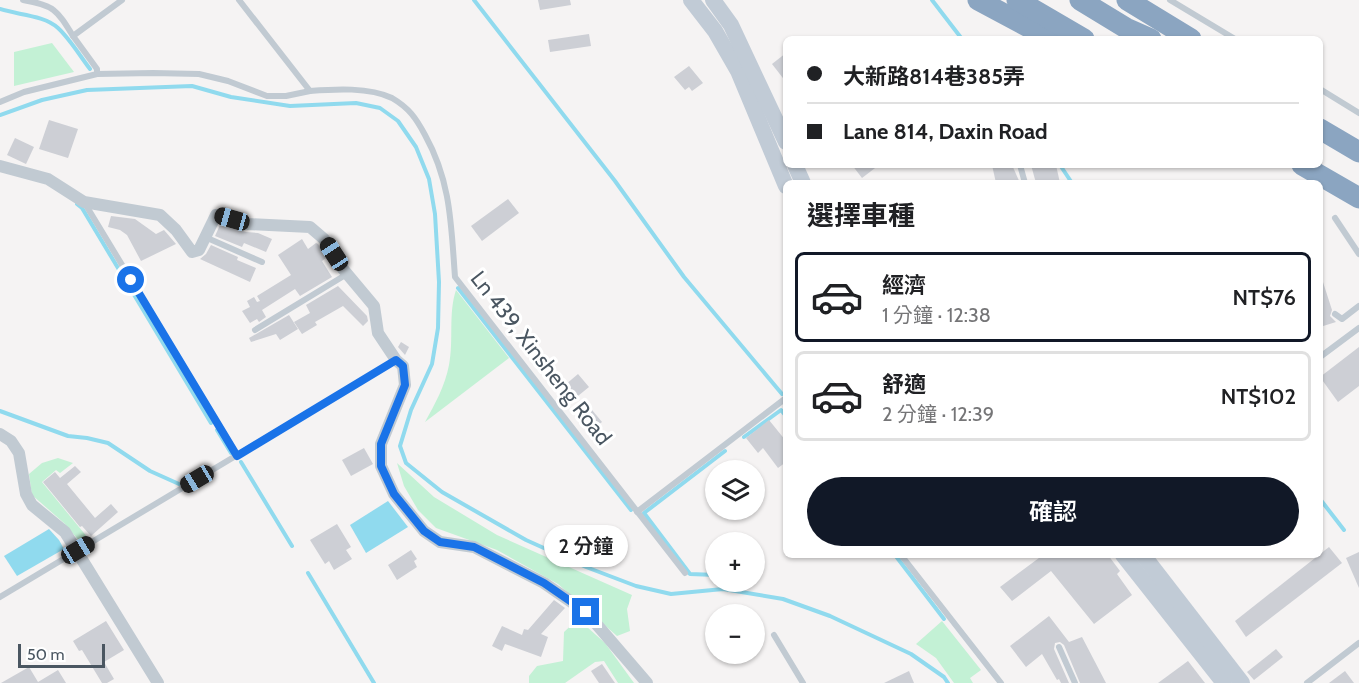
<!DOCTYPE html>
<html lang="zh-TW">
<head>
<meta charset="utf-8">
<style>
  body { margin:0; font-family:Cabin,"Noto Sans TC",sans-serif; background:#f6f6f6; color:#202124; height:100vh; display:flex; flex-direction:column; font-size:22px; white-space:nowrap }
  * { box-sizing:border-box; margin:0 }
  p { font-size:20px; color:#757577 }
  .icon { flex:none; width:33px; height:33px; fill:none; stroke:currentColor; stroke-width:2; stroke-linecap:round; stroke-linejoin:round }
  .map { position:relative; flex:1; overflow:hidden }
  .sheet { position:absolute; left:783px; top:180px; width:540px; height:378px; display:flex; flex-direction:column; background:#fff; border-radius:9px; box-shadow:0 2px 4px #0004 }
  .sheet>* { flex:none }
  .hud { position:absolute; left:783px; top:36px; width:540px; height:132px; border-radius:9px; box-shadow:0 2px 4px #0004; display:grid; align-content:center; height:132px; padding:0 24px; background:#fff }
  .buttons { position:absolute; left:705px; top:460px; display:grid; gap:12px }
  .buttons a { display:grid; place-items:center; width:60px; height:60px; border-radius:50%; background:#fff; box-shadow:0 2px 4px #0004; font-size:30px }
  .scale { position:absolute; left:18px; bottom:15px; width:87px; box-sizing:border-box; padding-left:6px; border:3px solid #4a5661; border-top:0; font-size:16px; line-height:21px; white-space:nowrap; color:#4a5661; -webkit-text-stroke:4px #fff; paint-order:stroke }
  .end { position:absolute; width:27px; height:27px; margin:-14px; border:8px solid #1a73e8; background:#fff; box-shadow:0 0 0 3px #fff }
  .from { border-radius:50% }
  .bubble { position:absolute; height:42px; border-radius:21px; background:#fff; box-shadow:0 2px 4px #0004; font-size:20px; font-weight:600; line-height:42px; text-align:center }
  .car { position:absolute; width:18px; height:36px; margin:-18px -9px; border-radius:8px; box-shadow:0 0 4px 2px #0007; background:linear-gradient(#222 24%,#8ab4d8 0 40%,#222 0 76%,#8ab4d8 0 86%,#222 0) }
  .hud b { display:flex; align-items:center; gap:21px; height:57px; font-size:22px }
  .hud b+b { border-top:2px solid #e0e0e0 }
  .hud i { width:15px; height:15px; background:#202124 }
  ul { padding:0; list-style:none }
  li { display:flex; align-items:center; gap:18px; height:90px; margin:0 12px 9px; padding:0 12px; border:3px solid #e0e0e0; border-radius:9px }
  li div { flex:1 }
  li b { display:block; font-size:22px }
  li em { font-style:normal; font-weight:600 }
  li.selected { border-color:#111827 }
  li>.icon { width:54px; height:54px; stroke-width:1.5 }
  h2 { padding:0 24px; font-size:27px; line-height:72px }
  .button { display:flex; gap:12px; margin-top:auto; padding:12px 24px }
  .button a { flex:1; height:69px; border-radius:36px; background:#111827; color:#fff; font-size:24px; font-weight:600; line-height:69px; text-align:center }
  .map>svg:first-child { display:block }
  .green { fill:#c3f1d5 }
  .water { fill:#90daee }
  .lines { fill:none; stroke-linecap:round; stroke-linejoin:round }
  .stream { stroke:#90daee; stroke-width:4 }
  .building { fill:#cdcfd5 }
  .service { stroke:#c1cad2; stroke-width:6 }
  .minor { stroke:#c1cad2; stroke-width:12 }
  .secondary { stroke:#c1cbd6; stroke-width:16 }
  .motorway { stroke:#8ba5c1; stroke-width:21 }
  .route { stroke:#1a73e8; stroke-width:8 }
  .labels { text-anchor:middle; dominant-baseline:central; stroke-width:6; stroke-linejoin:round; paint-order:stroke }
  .street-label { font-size:22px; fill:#4a5661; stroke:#fff }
</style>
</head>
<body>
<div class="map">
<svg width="1359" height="683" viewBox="0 0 1359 683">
  <rect width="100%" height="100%" fill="#f5f3f3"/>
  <g class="green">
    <polygon points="52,43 74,72 14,86 14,52"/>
    <path d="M456,290L509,358L425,422C435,404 445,386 449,365C454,340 448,314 456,290Z"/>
    <polygon points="58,458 73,463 60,473 56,470 42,482 88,538 81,543 64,523 32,495 29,474 42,463"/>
    <polygon points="397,463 434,497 497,535 632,595 627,609 630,631 617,636 558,584 497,550 436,528 418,510 404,486"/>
    <polygon points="578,619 605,643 634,683 618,683 604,661 595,662 565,683 529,683 529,676 537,666 563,661 564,632"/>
    <polygon points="942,621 981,670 970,678 973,683 954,683 936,658 916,644"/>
  </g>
  <g class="water">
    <polygon points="388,501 408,527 366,553 350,525"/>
    <polygon points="49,529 59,540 64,549 17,576 4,556"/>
  </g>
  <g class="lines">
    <g class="stream">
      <polyline points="474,0 615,181 684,277 782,394"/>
      <polyline points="932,0 962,39"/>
      <path d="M0,9C18,15 44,15 58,28C70,39 80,56 90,69"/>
      <polyline points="0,115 42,100 87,90 192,86 231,97 290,106 356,103 380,108 398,121 416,147 429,179 435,214 439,282 438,328 432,364 411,410 400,446 406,463 442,492 526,540 586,567 636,586 671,594 723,589 783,599 830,616 911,654 944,677 948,683"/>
      <polyline points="1060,165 1072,183"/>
      <polyline points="77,204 82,208 211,423"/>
      <polyline points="458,288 631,510"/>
      <polyline points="0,411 68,436 87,438 108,443 150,471 179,484"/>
      <polyline points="217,430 231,453"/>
      <polyline points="744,437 781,410 786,416"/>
      <polyline points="241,462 292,546"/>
      <polyline points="1320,499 1344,530"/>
      <polyline points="895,555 944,619"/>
      <polyline points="308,573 374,683"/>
      <polyline points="716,575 690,574 644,513 725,451"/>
    </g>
  </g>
  <g class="building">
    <polygon points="538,0 570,0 571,5 540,10"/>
    <polygon points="589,34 591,46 550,52 548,40"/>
    <polygon points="786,53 786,82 772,64"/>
    <polygon points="689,66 703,83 692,91 689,87 685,90 674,77"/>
    <polygon points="49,120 78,129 68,158 39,149"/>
    <polygon points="15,138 34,147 26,164 7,155"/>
    <polygon points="852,165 879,165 862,178"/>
    <polygon points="992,165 1012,165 1020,183 996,183"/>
    <polygon points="1031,165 1056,165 1060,183 1036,183"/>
    <polygon points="508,199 519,213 482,241 471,226"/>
    <polygon points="111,216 135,219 156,234 164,230 176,244 141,261 127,235 120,230 108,227"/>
    <polygon points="220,225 246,232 258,233 272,239 266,252 244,243 242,247 215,236"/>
    <polygon points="302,239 308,249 316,243 318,244 326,258 322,261 332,277 300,296 295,289 262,310 266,317 259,322 257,319 250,323 242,311 250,307 247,301 254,297 257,302 260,301 257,296 291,275 278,255"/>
    <polygon points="211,245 238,257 237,260 256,268 250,282 200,259 206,254"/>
    <polygon points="1320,279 1322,279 1332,310 1330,316 1336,322 1320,327"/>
    <polygon points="338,286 367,316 368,321 363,326 343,306 315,322 317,325 302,334 294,322 310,313 306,305"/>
    <polygon points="289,315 298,329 280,340 276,334 251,342 249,338"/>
    <polygon points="401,342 409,347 405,355 398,347"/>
    <polygon points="1359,347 1359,386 1338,402 1320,377"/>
    <polygon points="578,374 589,387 573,400 567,393 570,391 565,385"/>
    <polygon points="592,410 602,422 594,428 584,415"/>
    <polygon points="769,420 786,441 786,462 778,468 763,448 758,453 746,438"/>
    <polygon points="364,448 373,464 351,476 342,460"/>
    <polygon points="75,466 81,472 67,484 95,518 111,504 118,512 91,536 82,526 80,527 43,482 55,472 60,478"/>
    <polygon points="337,524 351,547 346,550 352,559 334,570 329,561 325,564 310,540"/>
    <polygon points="1329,547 1342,563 1246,637 1235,621"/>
    <polygon points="411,550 417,559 414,561 417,567 397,580 388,565"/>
    <polygon points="1359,552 1359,588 1346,558"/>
    <polygon points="1043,555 1108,555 1120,571 1117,574 1132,595 1094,624 1051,571 1012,601 1000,587"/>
    <polygon points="554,600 565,608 541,634 548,637 541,657 505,644 502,651 492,646 502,626 522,635 524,629 528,630"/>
    <polygon points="1049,616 1069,642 1082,637 1106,683 1080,683 1064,645 1060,642 1055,643 1054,649 1069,683 1061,683 1059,679 1057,680 1042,654 1026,667 1010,646"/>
    <polygon points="106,621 124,650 104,662 114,679 107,683 102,683 82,650 79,651 73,641"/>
    <polygon points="1276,649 1283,657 1254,680 1247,672"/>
    <polygon points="1188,661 1205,683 1158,683"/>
    <polygon points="602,664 615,683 599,683 591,671"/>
    <polygon points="29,667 38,682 58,670 66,683 1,683"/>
    <polygon points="909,671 914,683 884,683"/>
    <polygon points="1345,671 1354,683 1329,683"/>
  </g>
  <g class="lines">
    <g class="service">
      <path d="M23,0C54,5 57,10 73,36"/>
      <polyline points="1170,0 1235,39"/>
      <polyline points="97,74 153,73 199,74 228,81 267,96 286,96 310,91 239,0"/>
      <polyline points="1320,89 1359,113"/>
      <path d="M310,91C335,89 369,87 392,98C409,108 416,118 425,135C451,182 451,224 455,277L685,573"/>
      <polyline points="0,102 24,92 97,74 97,69 73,36 122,0"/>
      <polyline points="1020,165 1025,183"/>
      <polyline points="84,202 237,455"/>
      <polyline points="1335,218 1359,254"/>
      <polyline points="205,237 262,262"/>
      <polyline points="1335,314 1342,319 1359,306"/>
      <polyline points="255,330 347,274"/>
      <polyline points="1320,357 1359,328"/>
      <polyline points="637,512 786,398"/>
      <polyline points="901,555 1001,683"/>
      <polyline points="0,597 396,360"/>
      <polyline points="774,635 803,683"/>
      <polyline points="1059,647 1075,683"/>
      <polyline points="1307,683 1359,643"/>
    </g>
    <g class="minor">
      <polyline points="0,166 48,179 84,202 160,215 176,230 192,252 199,250 216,215 248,224 310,227 324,239 343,269 374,306 378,333 396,360 403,366 405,385 381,444 381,466 394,494 424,531 440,542 474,547 544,583 586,612 647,683"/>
      <polyline points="0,434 11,441 19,453 26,494 32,505 65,532 158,683"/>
    </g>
    <g class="secondary">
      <polyline points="691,0 715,31 738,71 786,186"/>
      <polyline points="713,0 731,25 786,142"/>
      <polyline points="795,165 803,183"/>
      <polyline points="1123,555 1224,683"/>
      <polyline points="1143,555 1242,683"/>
    </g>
    <g class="motorway">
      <polyline points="978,0 1051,39"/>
      <polyline points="1017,0 1084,39"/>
      <polyline points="1080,0 1126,28 1151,39"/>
      <polyline points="1127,0 1191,39"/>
      <polyline points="1320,129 1359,152"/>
      <polyline points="1302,165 1359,198"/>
    </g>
  </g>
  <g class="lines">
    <polyline class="route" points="131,280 237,456 396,360 403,366 405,385 381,444 381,466 394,494 424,531 440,542 474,547 544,583 586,612"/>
  </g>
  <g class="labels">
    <g class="street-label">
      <text transform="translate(541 358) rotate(52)">Ln 439, Xinsheng Road</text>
    </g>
  </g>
</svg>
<div class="buttons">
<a><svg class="icon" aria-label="layers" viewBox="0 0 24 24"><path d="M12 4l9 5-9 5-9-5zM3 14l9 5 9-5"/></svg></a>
<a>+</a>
<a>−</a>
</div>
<div class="scale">50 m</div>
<i class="end from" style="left:131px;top:280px"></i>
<i class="end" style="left:586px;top:612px"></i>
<div class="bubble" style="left:544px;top:525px;width:84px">2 分鐘</div>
<i class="car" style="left:232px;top:219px;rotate:286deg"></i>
<i class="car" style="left:334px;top:254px;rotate:327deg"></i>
<i class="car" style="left:197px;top:479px;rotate:239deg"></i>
<i class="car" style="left:78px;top:550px;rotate:59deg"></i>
<div class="hud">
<b><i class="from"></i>大新路814巷385弄</b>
<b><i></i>Lane 814, Daxin Road</b>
</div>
<section class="sheet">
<h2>選擇車種</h2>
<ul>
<li class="selected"><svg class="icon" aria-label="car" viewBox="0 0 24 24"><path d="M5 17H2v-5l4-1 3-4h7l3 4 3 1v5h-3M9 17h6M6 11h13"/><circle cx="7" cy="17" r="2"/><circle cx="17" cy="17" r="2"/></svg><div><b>經濟</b><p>1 分鐘 · 12:38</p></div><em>NT$76</em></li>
<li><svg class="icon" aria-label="car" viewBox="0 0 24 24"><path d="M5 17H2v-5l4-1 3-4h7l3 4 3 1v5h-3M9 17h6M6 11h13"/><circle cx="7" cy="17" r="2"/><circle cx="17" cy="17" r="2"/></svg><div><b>舒適</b><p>2 分鐘 · 12:39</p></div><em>NT$102</em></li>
</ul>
<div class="button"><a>確認</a></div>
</section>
</div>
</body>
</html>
